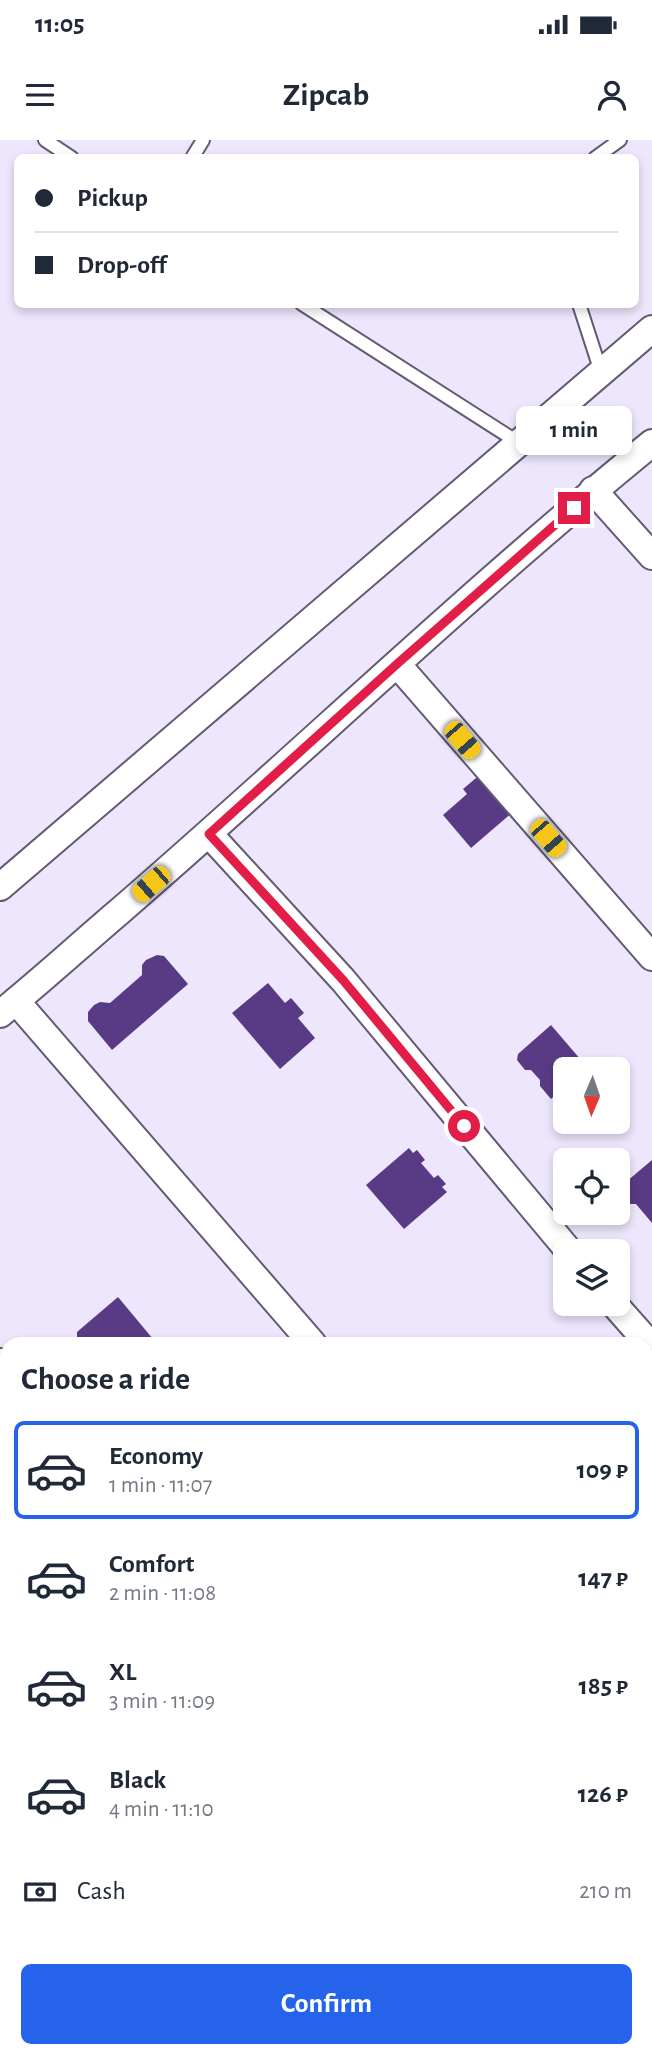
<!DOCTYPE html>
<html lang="en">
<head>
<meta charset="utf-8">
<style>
  body { margin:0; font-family:"Alegreya Sans",sans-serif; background:#f6f6f7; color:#1f2937; height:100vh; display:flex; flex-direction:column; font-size:26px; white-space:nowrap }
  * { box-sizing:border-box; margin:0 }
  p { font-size:23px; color:#747a83 }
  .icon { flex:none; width:38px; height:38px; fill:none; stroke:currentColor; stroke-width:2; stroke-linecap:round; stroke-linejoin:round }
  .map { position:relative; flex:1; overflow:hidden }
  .panel { position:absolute; left:0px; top:1197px; width:653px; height:721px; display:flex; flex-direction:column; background:#fff; border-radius:21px 21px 0 0; box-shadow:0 4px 10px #0003 }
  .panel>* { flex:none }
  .top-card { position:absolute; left:14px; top:14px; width:625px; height:154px; border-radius:10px; box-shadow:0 4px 10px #0003; display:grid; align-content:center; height:154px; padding:0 21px; background:#fff }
  .needle { width:46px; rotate:182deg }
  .buttons { position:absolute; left:553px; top:917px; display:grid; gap:14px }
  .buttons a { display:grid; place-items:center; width:77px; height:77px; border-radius:10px; background:#fff; box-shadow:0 4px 10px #0003; font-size:35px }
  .end { position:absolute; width:32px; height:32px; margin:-16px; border:9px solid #e11d48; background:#fff; box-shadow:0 0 0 4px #fff }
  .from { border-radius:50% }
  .bubble { position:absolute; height:49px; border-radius:10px; background:#fff; box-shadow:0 4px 10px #0003; font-size:23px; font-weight:700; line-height:49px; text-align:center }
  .car { position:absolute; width:21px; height:42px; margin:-21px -10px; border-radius:9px; box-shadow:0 0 5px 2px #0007; background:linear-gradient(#f5c518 24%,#345 0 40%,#f5c518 0 76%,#345 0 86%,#f5c518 0) }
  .top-card b { display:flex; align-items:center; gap:24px; height:66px; font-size:26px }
  .top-card b+b { border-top:2px solid #e0e1e3 }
  .top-card i { width:18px; height:18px; background:#1f2937 }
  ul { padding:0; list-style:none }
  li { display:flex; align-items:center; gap:21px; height:98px; margin:0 14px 10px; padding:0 7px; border:4px solid transparent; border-radius:10px }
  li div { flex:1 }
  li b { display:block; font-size:26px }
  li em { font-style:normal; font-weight:700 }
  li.current { border-color:#2563eb }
  li>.icon { width:63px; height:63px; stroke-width:1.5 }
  h2 { padding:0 21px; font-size:32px; line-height:84px }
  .pay { display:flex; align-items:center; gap:18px; height:77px; padding:0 21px; font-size:26px }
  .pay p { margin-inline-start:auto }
  .primary-button { display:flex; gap:14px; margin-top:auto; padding:14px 21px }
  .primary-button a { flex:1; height:80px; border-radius:10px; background:#2563eb; color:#fff; font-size:28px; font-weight:700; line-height:80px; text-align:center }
  .status { display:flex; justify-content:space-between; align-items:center; height:49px; padding:0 35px; background:#fff; direction:ltr }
  .status svg { height:19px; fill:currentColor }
  header { display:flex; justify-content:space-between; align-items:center; height:91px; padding:0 21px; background:#fff; font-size:32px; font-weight:700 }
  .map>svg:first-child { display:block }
  .building { fill:#593b85 }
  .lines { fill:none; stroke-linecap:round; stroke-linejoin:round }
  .lane-casing { stroke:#635b72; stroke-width:16 }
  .street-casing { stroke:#635b72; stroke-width:30 }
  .lane { stroke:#fff; stroke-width:12 }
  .street { stroke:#fff; stroke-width:26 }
  .route { stroke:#e11d48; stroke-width:9 }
</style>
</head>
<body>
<div class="status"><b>11:05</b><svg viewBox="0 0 49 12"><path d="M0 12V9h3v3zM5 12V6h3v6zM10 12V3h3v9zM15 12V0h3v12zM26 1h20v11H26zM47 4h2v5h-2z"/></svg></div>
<header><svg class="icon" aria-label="menu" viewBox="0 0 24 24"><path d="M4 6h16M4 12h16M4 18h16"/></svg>Zipcab<svg class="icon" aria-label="person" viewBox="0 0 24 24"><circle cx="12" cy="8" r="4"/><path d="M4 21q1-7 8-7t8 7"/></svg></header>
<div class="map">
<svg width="652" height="1918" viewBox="0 0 652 1918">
  <rect width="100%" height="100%" fill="#ede6fc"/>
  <g class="building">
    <polygon points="482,633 514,671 471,708 443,675 467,654 463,649"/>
    <polygon points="157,815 164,816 188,844 112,910 88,881 88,872 94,865 100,862 110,863 142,835 142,825 146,820"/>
    <polygon points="268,843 285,863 291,858 304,873 298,878 315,898 280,929 232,873"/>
    <polygon points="551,885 587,927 585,929 565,929 565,946 551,959 540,946 540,940 531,930 525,930 517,920 518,914"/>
    <polygon points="409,1008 413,1013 417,1010 425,1020 421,1023 434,1038 438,1035 446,1044 442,1047 447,1052 404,1089 366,1045"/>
    <polygon points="652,1020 652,1083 636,1064 628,1064 620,1054 620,1047"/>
    <polygon points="118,1157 153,1199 148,1204 81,1204 77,1199 77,1192"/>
    <polygon points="646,1655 652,1662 652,1718 646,1723"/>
  </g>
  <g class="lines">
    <g class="lane-casing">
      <g id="lane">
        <polyline points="45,0 72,18"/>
        <polyline points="192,18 203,0"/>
        <polyline points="595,18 620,0"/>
        <polyline points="302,164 519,303"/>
        <polyline points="579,164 601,232"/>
      </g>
    </g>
    <g class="street-casing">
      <g id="street">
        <polyline points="593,350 652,416"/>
        <polyline points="397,524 652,817"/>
        <polyline points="209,694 343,840 569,1111"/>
        <polyline points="0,747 652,189"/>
        <polyline points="16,861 313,1204"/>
        <path d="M0,874C41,841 80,805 120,771C299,616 469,452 652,303"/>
        <polyline points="614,1164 652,1207"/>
        <polyline points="0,1222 7,1230"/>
        <polyline points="646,1368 652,1362"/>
        <polyline points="646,1585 652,1592"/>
        <polyline points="0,1632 7,1640"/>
        <polyline points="248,1911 254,1918"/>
        <polyline points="586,1911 592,1918"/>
        <polyline points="13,1918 21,1911"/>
      </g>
    </g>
    <use href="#lane" class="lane"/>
    <use href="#street" class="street"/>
  </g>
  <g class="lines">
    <polyline class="route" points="464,986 343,840 209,694 397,524 574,368"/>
  </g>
</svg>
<div class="buttons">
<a><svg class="needle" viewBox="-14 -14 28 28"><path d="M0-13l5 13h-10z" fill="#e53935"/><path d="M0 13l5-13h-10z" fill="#747a83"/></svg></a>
<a><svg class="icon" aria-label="locate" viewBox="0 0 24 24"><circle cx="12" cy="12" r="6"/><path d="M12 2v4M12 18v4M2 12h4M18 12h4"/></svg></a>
<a><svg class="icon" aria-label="layers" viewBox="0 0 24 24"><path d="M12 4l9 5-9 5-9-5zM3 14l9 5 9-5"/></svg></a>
</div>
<i class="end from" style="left:464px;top:986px"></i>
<i class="end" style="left:574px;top:368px"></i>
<div class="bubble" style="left:516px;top:266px;width:116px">1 min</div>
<i class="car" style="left:462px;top:600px;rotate:139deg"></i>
<i class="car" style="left:548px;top:698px;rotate:139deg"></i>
<i class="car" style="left:151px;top:744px;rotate:229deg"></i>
<div class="top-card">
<b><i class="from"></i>Pickup</b>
<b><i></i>Drop-off</b>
</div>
<section class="panel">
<h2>Choose a ride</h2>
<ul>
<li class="current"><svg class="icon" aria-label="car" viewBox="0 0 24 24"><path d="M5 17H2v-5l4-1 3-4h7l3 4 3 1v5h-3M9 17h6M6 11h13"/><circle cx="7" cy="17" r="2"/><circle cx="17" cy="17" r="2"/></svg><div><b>Economy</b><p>1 min · 11:07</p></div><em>109 ₽</em></li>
<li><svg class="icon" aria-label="car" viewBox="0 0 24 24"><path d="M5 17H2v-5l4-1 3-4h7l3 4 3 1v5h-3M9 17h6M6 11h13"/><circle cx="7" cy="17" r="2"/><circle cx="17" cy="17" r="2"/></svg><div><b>Comfort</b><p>2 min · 11:08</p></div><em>147 ₽</em></li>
<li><svg class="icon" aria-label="car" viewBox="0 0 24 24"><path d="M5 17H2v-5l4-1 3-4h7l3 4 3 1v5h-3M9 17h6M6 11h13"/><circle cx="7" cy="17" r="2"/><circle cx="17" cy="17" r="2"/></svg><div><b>XL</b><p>3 min · 11:09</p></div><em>185 ₽</em></li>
<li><svg class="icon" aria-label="car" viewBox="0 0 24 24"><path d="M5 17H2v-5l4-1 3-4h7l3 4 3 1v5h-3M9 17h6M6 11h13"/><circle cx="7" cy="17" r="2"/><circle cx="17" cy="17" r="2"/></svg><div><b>Black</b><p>4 min · 11:10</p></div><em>126 ₽</em></li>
</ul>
<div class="pay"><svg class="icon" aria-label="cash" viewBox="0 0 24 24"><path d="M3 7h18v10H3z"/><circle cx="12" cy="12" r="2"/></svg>Cash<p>210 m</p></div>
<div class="primary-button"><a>Confirm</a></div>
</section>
</div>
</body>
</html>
